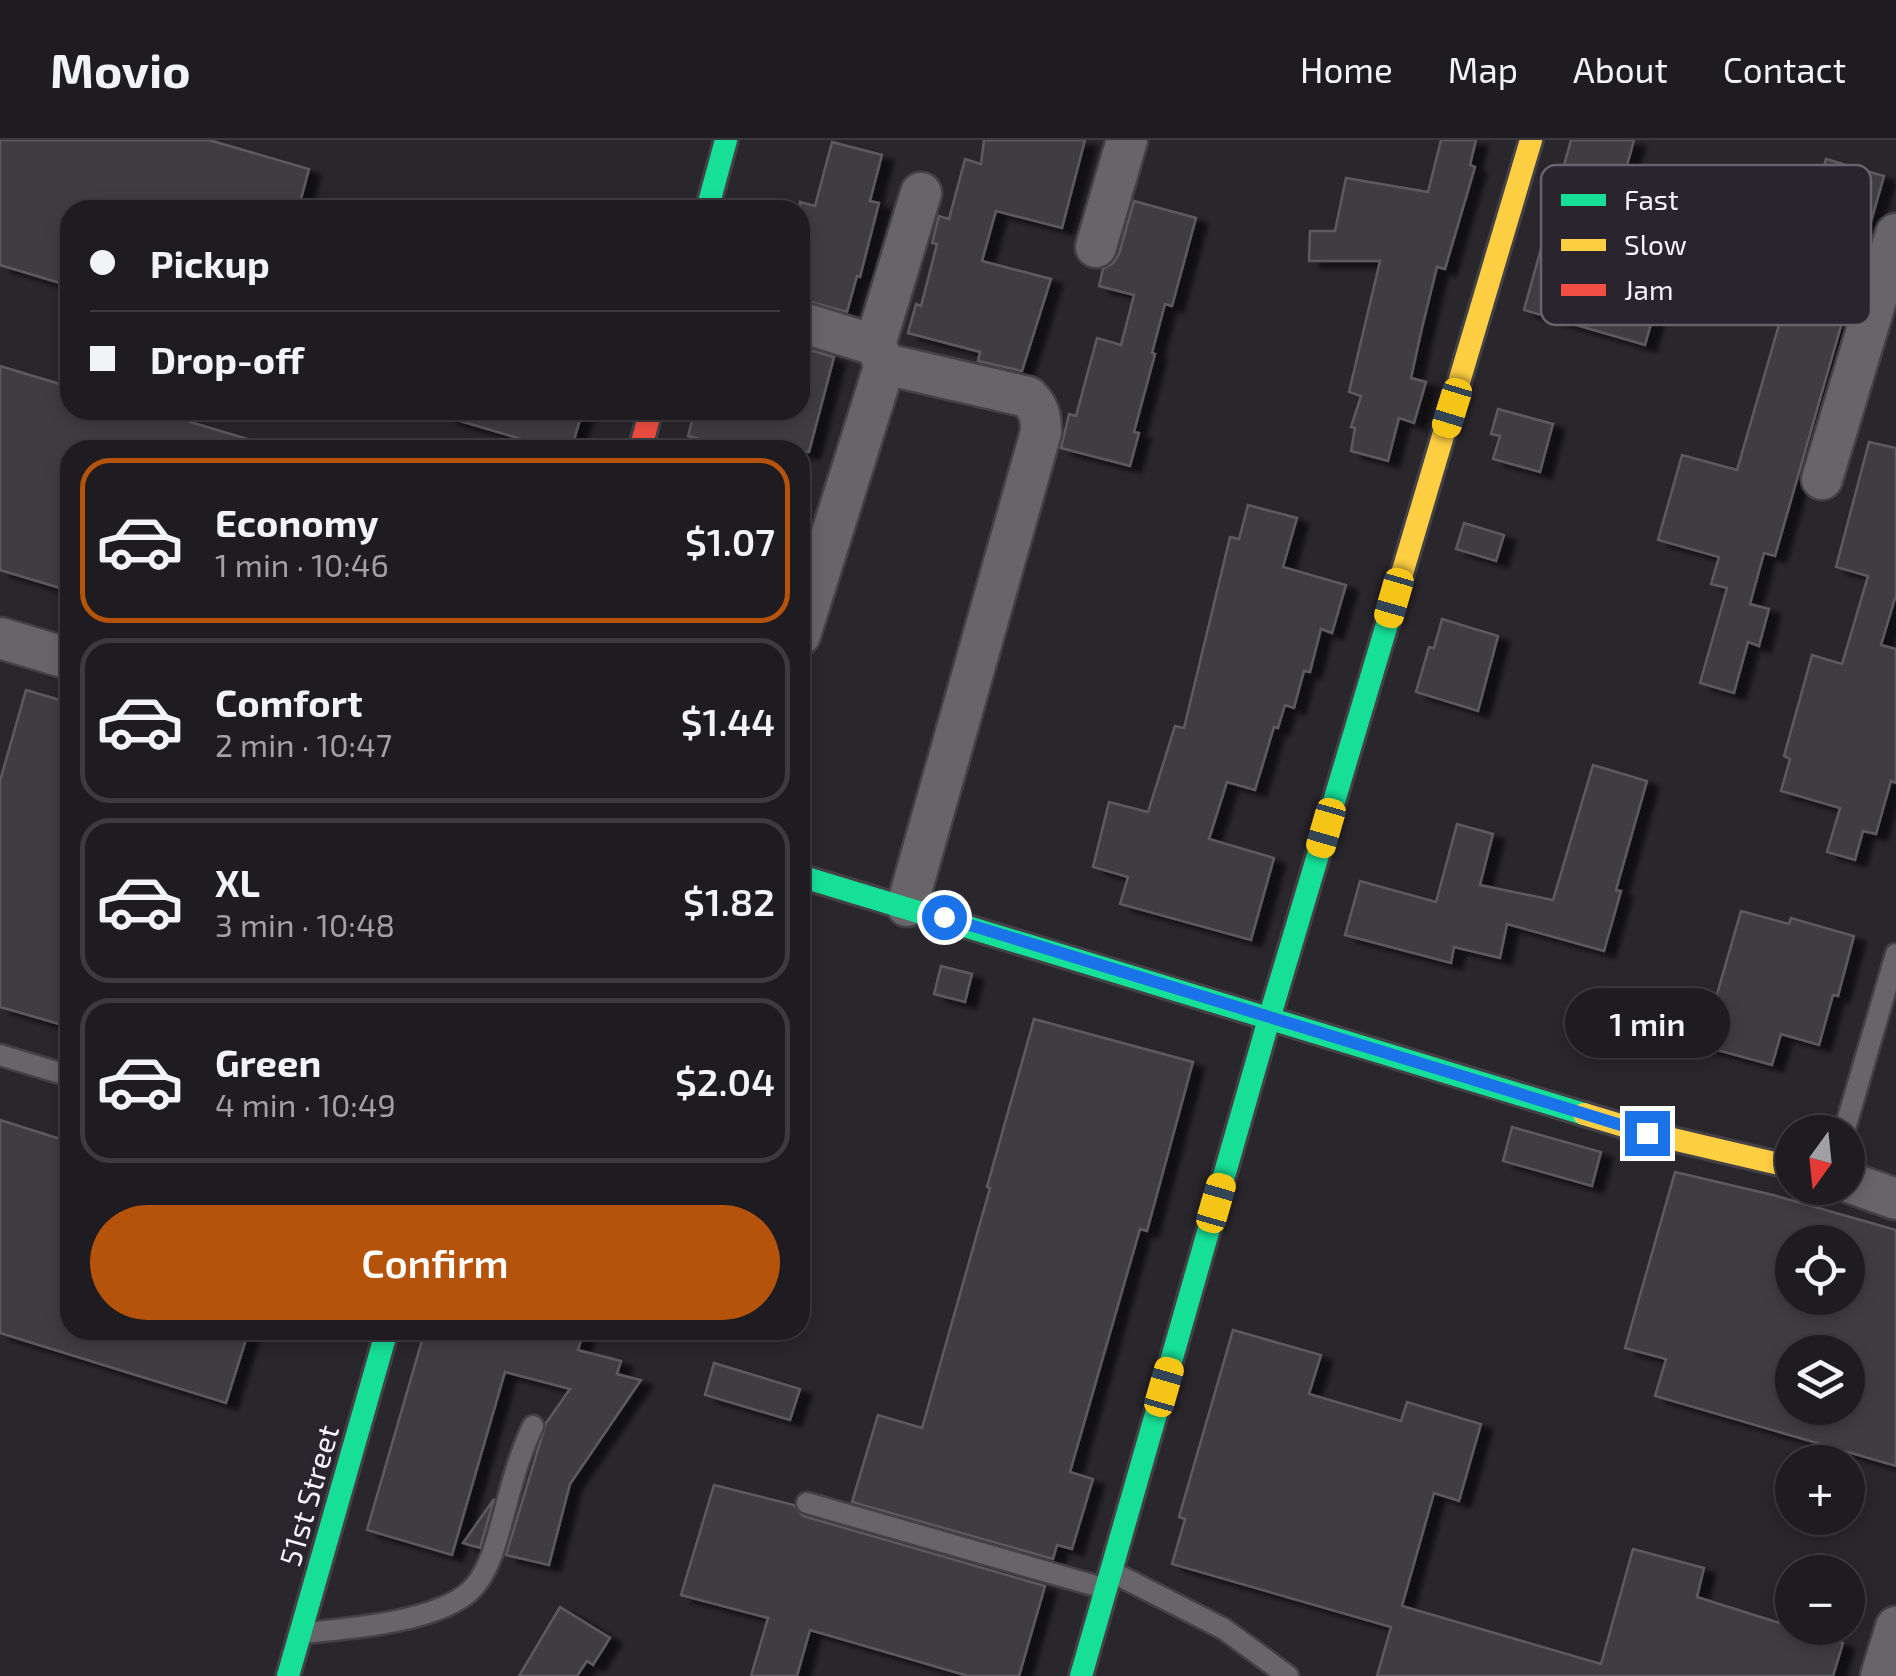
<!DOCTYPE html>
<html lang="en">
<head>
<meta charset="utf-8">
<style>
  body { margin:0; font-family:"Exo 2",sans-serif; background:#2c292e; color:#f1f3f6; height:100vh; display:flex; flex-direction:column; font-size:38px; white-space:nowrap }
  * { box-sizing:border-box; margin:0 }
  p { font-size:32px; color:#a1a1a5 }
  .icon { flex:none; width:55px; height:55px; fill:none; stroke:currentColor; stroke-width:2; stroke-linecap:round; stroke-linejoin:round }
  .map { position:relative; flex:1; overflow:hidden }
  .panel { position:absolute; left:60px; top:300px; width:750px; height:900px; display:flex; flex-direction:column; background:#1f1c21; border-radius:30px; box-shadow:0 5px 15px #0003,0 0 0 2px #3c3a3f }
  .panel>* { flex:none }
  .guide { position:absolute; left:60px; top:60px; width:750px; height:220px; border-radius:30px; box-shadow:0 5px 15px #0003,0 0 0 2px #3c3a3f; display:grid; align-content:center; height:220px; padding:0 30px; background:#1f1c21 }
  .needle { width:65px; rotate:195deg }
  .fabs { position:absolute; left:1775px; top:975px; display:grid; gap:20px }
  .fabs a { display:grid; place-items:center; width:90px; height:90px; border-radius:50%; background:#1f1c21; box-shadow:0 5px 15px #0003,0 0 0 2px #3c3a3f; font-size:50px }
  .end { position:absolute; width:45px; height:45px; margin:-22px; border:12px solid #1a73e8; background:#fff; box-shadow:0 0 0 5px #fff }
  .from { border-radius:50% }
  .bubble { position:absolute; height:70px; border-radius:35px; background:#1f1c21; box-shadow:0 5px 15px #0003,0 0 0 2px #3c3a3f; font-size:32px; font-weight:600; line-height:70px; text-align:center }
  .car { position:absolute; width:30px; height:60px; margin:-30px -15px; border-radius:12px; box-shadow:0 0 8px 2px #0007; background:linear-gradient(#f5c518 24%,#345 0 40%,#f5c518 0 76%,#345 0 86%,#f5c518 0) }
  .guide b { display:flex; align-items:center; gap:35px; height:95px; font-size:38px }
  .guide b+b { border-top:2px solid #3c3a3f }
  .guide i { width:25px; height:25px; background:#f1f3f6 }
  ul { padding:18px 0 0; list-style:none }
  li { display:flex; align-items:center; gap:30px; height:165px; margin:0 20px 15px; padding:0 10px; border:5px solid #3c3a3f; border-radius:30px }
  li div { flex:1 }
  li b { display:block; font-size:38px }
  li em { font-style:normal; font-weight:600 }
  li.on { border-color:#b45309 }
  li>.icon { width:90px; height:90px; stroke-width:1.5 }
  .cta { display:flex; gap:20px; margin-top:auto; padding:20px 30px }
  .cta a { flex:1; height:115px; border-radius:60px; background:#b45309; color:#fff; font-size:40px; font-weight:600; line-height:115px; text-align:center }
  header { display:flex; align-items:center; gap:60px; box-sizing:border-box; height:140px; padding:0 50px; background:#1f1c21; border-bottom:2px solid #3c3a3f }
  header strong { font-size:48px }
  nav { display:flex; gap:55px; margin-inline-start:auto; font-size:35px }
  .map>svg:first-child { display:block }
  .building { fill:#403e42; stroke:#5d5a5f; stroke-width:2.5; fill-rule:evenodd; filter:url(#shadow) }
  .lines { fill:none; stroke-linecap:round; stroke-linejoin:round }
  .lane-casing { stroke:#434146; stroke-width:25 }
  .street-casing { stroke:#434146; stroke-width:45 }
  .fast-casing { stroke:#434146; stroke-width:28 }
  .slow-casing { stroke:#434146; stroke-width:28 }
  .jam-casing { stroke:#434146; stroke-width:28 }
  .lane { stroke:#676569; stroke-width:20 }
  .street { stroke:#676569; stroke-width:40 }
  .fast { stroke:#16e098; stroke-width:22 }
  .slow { stroke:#ffcf43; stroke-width:22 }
  .jam { stroke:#f24e42; stroke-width:22 }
  .route { stroke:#1a73e8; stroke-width:12 }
  .labels { text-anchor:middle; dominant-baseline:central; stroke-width:8; stroke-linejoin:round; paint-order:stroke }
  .street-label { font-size:30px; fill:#f7f3fa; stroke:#2a242e }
  .key { fill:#2a242e; stroke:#68626b; stroke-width:2.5 }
  .key-label { font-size:28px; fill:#f7f3fa }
</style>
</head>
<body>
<header>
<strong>Movio</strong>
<nav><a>Home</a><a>Map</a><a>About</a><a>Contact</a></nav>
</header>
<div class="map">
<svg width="1896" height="1536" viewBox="0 0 1896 1536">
  <defs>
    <filter id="shadow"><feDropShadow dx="11" dy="6" stdDeviation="2.5" flood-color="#0009"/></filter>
  </defs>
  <rect width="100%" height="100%" fill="#29262c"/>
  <g class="building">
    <polygon points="0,0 209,0 309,29 298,70 70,70 70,146 0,125"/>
    <polygon points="984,0 1085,0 1062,88 996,71 982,121 1051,139 1022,231 978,221 980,212 908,193 916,164 921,166 937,104 932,103 939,76 949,79 965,19 981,24"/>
    <polygon points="1441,0 1476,0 1470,25 1475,27 1445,129 1437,127 1422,188 1411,238 1426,242 1414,283 1399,278 1388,321 1351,311 1355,288 1351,287 1361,256 1349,252 1380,121 1309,121 1310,91 1335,91 1346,38 1428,52"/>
    <polygon points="1571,0 1634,0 1606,102 1669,120 1645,205 1524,170"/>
    <polygon points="832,2 882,15 870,61 879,63 860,137 857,136 847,172 800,159 800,62 815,66"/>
    <polygon points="1826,19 1884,36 1775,416 1764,413 1750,464 1769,469 1759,506 1748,502 1734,553 1700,543 1727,448 1711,444 1719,417 1658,400 1682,315 1737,330 1787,157 1730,142 1744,90 1801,106"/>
    <polygon points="1134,61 1196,78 1172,166 1165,164 1152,213 1155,214 1134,292 1139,293 1130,326 1061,308 1069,274 1076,276 1097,198 1121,205 1134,155 1099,146 1103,129 1113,123 1119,114"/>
    <polygon points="800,207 834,217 809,312 742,310 688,296 695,270 800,270"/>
    <polygon points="0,226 70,247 70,270 150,270 261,303 260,310 70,310 70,451 0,430"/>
    <polygon points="1498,269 1553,284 1540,332 1493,319 1500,296 1491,294"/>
    <polygon points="448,270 583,270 571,310 558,310 447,277"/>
    <polygon points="1869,302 1896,308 1896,455 1881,505 1896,509 1896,643 1891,641 1876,694 1863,691 1855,720 1827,712 1840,668 1781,651 1790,619 1784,616 1812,515 1842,524 1868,436 1836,427"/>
    <polygon points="1248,365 1297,378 1283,427 1346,445 1332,493 1321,489 1310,532 1304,531 1294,568 1285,565 1278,588 1274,587 1255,650 1227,642 1209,699 1274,718 1251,800 1120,764 1128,737 1093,727 1109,662 1148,672 1175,586 1184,588 1230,397 1239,399"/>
    <polygon points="1464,383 1504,395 1496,421 1456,409"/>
    <polygon points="1442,479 1498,496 1478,571 1416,552 1429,507 1434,508"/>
    <polygon points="26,550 70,563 70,887 0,867 0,641"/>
    <polygon points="1593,625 1647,641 1616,750 1621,751 1604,811 1507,784 1500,818 1454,807 1451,823 1345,795 1360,741 1436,762 1457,684 1493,694 1480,745 1553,760"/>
    <polygon points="1741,771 1789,784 1791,778 1854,796 1838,856 1833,855 1819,905 1781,894 1772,925 1702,906"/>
    <polygon points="941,826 972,834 965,862 934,854"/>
    <polygon points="1034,879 1193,922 1147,1091 1140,1089 1070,1332 1093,1339 1072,1409 1057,1405 1053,1419 852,1362 878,1275 922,1288 990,1048 987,1047"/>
    <polygon points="0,980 70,1002 70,1190 249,1190 226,1263 0,1193"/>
    <polygon points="1512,987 1601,1012 1592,1046 1503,1021"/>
    <path d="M1675,1032L1773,1055L1896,1090V1326L1655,1256L1666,1219L1625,1208ZM1792,1102H1848V1158H1792ZM1792,1212H1848V1268H1792Z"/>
    <polygon points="425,1190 584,1190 578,1210 621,1221 617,1234 641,1240 570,1344 549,1425 506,1415 546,1283 570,1249 505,1232 452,1415 367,1390"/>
    <polygon points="1233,1190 1321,1215 1309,1254 1401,1281 1407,1262 1481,1284 1459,1361 1434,1353 1402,1466 1601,1524 1633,1409 1704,1428 1697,1457 1843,1503 1833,1536 1377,1536 1391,1487 1172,1424 1185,1379 1179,1377"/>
    <polygon points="714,1223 800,1249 790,1280 705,1255"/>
    <polygon points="714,1345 794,1365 803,1376 1045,1446 1019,1536 968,1536 810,1490 797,1536 751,1536 768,1478 681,1455"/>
    <polygon points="494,1359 480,1408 463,1403"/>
    <polygon points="560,1467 610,1498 593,1525 587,1521 577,1536 519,1536"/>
  </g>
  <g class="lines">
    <g class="lane-casing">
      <g id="lane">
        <polyline points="0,915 70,936"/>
        <polyline points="1844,992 1896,814"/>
        <polyline points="807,1363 1103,1448"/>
        <polyline points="1112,1432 1224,1489 1288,1536"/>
        <path d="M303,1493C347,1489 440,1482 472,1449C483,1438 492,1417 496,1402C508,1362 515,1323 533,1286"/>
      </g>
    </g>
    <g class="street-casing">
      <g id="street">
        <polyline points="1096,107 1127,0"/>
        <polyline points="800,182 875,205 885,224 800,495"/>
        <polyline points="875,205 921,53"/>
        <path d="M885,224L1028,257C1039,268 1041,276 1041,292L907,766"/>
        <polyline points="1822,339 1896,94"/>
        <polyline points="0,498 70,519"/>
        <polyline points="1848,1042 1896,1059"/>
        <polyline points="1881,1536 1896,1487"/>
      </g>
    </g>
    <g class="fast-casing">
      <g id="fast">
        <polyline points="707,70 726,0"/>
        <polyline points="800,736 1584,974"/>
        <polyline points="288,1536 387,1190"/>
        <polyline points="1081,1536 1269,879 1393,464"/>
      </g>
    </g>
    <g class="slow-casing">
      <g id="slow">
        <polyline points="1393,464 1531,0"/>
        <polyline points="1584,974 1647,993 1792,1027"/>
      </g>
    </g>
    <g class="jam-casing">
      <polyline id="jam" points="640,310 651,270"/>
    </g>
    <use href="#lane" class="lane"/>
    <use href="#street" class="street"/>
    <use href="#fast" class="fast"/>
    <use href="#slow" class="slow"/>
    <use href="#jam" class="jam"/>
  </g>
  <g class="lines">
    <polyline class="route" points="944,777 1647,993"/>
  </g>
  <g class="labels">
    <g class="street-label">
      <text transform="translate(308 1355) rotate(-74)">51st Street</text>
    </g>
  </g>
  <rect x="1541" y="25" width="330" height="160" rx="15" class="key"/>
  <rect x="1561" y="54" width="45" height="12" fill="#16e098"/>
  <rect x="1561" y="99" width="45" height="12" fill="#ffcf43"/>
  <rect x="1561" y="144" width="45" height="12" fill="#f24e42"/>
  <g class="key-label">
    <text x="1624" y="70">Fast</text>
    <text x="1624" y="115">Slow</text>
    <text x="1624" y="160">Jam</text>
  </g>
</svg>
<div class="fabs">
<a><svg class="needle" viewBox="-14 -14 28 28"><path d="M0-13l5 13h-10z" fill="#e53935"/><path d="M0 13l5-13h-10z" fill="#a1a1a5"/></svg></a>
<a><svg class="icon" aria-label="locate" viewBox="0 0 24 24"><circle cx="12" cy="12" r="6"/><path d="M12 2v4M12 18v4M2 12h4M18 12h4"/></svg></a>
<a><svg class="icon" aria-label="layers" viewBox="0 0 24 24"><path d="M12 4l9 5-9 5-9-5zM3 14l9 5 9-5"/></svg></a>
<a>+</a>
<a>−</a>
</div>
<i class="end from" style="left:944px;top:777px"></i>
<i class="end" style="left:1647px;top:993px"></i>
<div class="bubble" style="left:1565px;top:848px;width:165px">1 min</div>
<i class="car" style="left:1452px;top:268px;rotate:197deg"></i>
<i class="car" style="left:1394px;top:458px;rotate:196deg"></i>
<i class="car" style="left:1326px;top:688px;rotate:196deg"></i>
<i class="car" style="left:1216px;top:1063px;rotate:16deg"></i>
<i class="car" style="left:1164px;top:1247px;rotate:16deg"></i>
<div class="guide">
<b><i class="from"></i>Pickup</b>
<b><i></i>Drop-off</b>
</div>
<section class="panel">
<ul>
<li class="on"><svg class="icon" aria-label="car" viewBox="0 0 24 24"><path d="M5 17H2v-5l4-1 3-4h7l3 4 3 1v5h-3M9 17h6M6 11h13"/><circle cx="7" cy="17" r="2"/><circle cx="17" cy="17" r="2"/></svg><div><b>Economy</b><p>1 min · 10:46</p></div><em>$1.07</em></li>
<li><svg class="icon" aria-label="car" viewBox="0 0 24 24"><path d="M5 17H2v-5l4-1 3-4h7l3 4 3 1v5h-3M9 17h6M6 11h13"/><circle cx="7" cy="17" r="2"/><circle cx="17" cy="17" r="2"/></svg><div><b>Comfort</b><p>2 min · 10:47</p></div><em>$1.44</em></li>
<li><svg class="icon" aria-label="car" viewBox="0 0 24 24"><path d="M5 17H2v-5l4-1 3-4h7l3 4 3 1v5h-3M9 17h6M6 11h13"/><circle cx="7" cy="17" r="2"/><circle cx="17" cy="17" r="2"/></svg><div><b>XL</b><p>3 min · 10:48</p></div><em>$1.82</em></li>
<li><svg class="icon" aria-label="car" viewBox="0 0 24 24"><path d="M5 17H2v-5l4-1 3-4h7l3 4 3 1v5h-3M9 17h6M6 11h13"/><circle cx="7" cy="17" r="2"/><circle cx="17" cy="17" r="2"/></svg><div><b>Green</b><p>4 min · 10:49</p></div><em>$2.04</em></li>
</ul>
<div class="cta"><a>Confirm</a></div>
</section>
</div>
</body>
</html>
